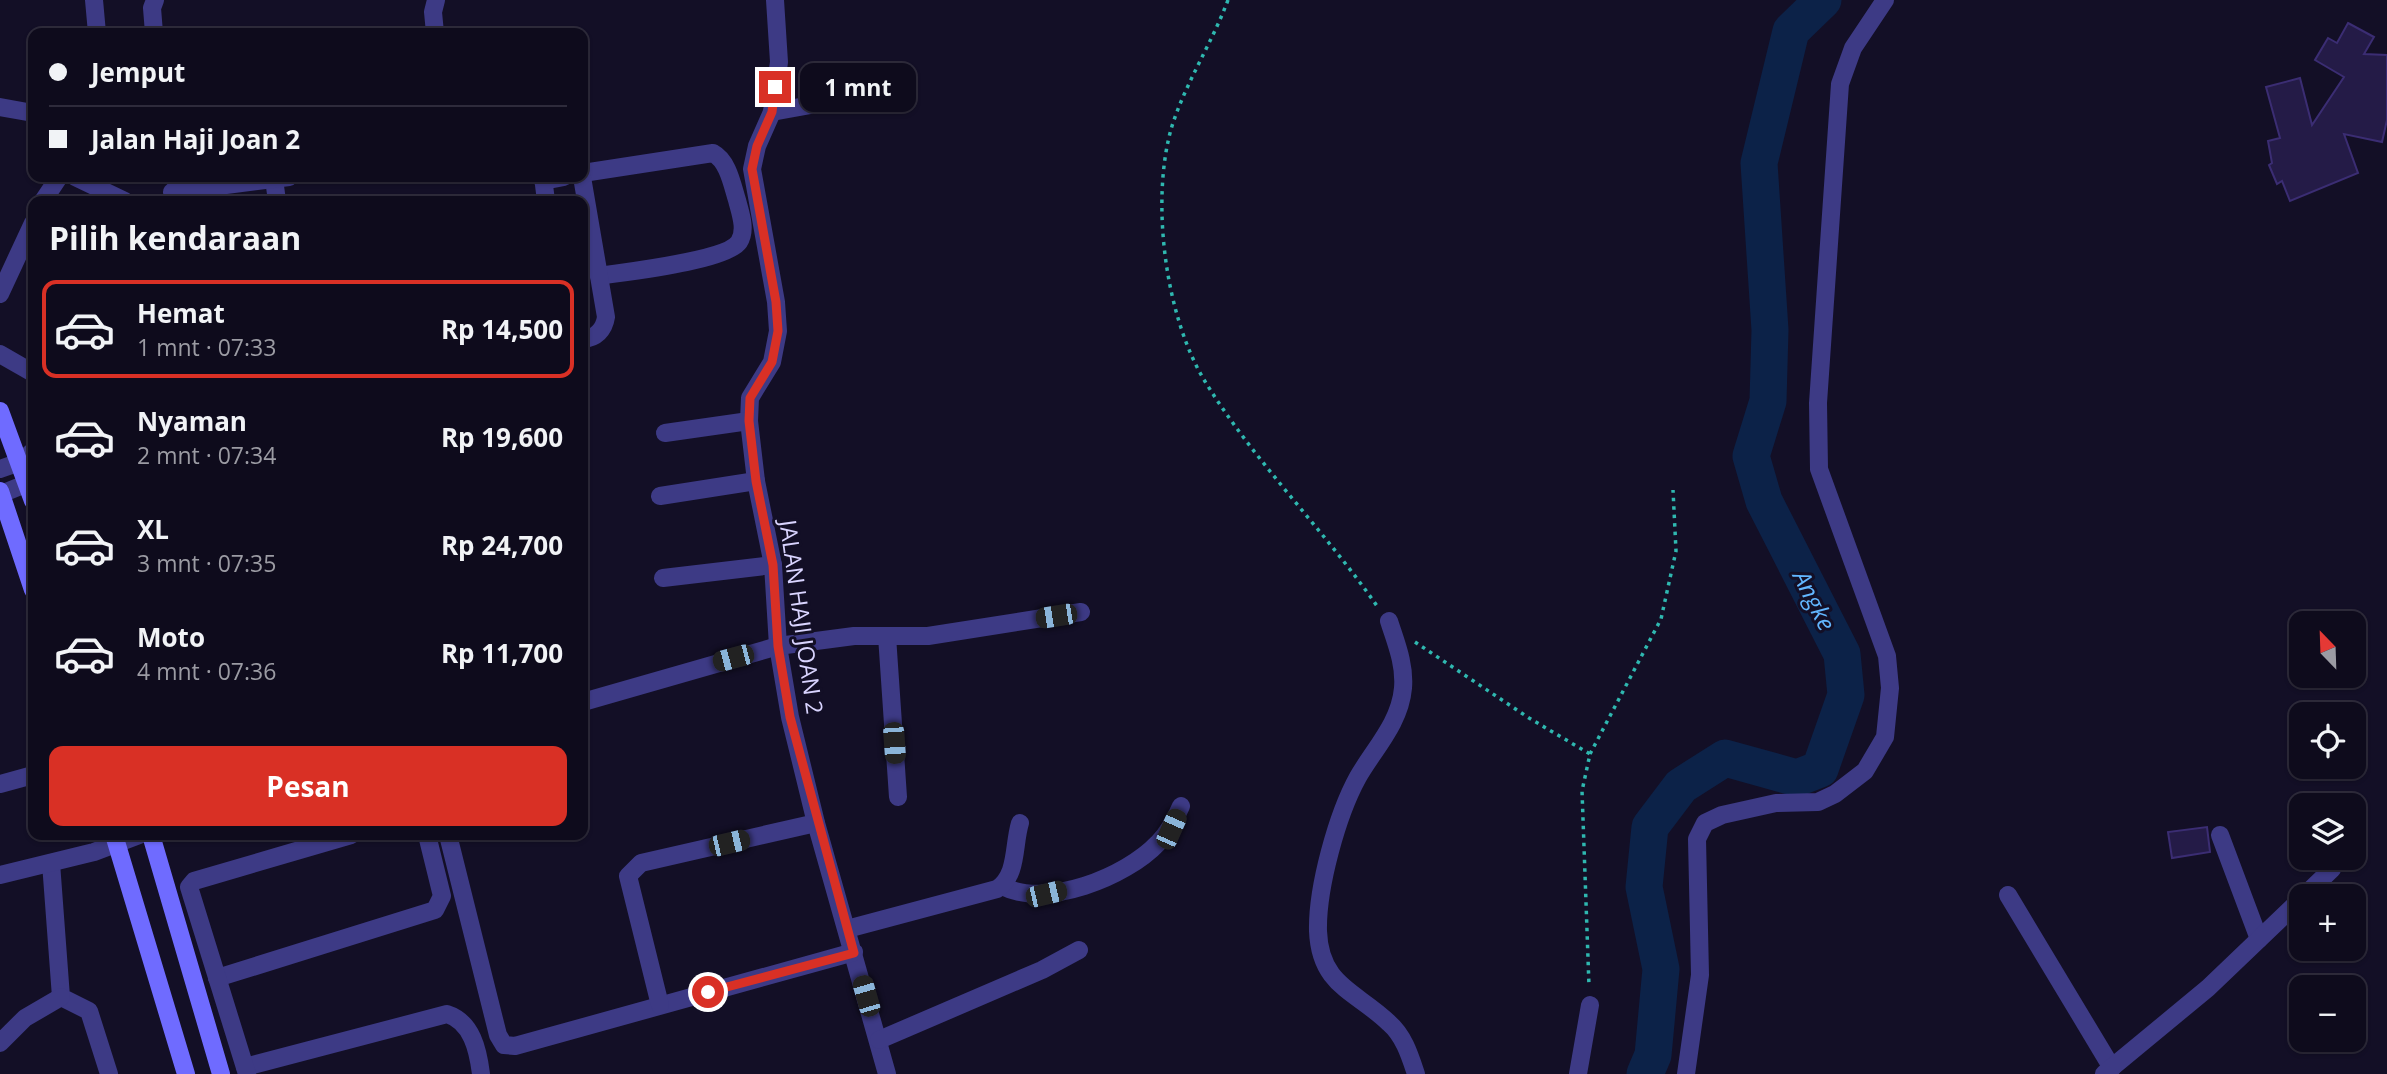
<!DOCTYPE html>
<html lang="id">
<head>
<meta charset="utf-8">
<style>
  body { margin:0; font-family:"Open Sans",sans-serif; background:#171425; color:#f1f3f6; height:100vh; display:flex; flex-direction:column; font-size:26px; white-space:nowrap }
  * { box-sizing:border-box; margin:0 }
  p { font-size:23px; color:#9b9ba3 }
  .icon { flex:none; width:38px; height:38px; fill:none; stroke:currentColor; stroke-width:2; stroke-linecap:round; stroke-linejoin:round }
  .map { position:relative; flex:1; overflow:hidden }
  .side { position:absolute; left:28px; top:196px; width:560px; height:644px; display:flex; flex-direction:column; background:#0e0b1c; border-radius:14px; box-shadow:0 2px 5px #0004,0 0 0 2px #2e2b3b }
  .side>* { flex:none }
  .hud { position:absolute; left:28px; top:28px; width:560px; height:154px; border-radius:14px; box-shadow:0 2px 5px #0004,0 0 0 2px #2e2b3b; display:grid; align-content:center; height:154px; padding:0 21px; background:#0e0b1c }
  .needle { width:46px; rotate:337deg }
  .controls { position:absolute; left:2289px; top:611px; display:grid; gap:14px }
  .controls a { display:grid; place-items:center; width:77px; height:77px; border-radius:14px; background:#0e0b1c; box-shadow:0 2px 5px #0004,0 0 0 2px #2e2b3b; font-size:35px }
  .end { position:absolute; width:32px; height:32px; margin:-16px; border:9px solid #d93025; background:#fff; box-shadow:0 0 0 4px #fff }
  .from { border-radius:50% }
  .bubble { position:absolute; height:49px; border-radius:14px; background:#0e0b1c; box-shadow:0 2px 5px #0004,0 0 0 2px #2e2b3b; font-size:23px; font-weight:700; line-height:49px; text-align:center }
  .car { position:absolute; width:21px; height:42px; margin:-21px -10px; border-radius:9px; box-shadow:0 0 5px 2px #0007; background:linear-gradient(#222 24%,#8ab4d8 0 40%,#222 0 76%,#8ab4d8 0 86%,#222 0) }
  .hud b { display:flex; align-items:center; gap:24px; height:66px; font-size:26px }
  .hud b+b { border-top:2px solid #2e2b3b }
  .hud i { width:18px; height:18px; background:#f1f3f6 }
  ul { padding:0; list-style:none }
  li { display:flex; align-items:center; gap:21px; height:98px; margin:0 14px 10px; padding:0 7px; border:4px solid transparent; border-radius:14px }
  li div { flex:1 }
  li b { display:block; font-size:26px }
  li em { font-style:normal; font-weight:700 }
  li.on { border-color:#d93025 }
  li>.icon { width:63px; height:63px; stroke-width:1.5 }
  h2 { padding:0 21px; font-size:32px; line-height:84px }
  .button { display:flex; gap:14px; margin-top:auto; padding:14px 21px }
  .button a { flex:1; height:80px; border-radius:14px; background:#d93025; color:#fff; font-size:28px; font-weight:700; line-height:80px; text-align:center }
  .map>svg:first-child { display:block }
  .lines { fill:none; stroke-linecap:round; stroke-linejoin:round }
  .river { stroke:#0c2248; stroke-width:37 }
  .building { fill:#241b47; stroke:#3b2d73; stroke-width:2 }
  .path { stroke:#2fb8b0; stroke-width:3.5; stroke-dasharray:3.5 5; stroke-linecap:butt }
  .street { stroke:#3d3a85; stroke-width:18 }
  .secondary { stroke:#6f6bff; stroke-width:18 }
  .route { stroke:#d93025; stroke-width:9 }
  .labels { text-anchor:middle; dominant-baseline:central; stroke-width:6; stroke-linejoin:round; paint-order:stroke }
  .street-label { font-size:23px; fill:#d9d4ff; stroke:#130f26 }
  .water-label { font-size:24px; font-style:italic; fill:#62b6ff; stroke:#130f26 }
</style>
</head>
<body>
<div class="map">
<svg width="2387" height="1074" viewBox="0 0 2387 1074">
  <rect width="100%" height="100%" fill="#130f26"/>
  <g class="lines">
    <polyline class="river" points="1645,1074 1653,1055 1661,969 1644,887 1650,827 1681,786 1725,758 1797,778 1820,769 1846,695 1842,654 1764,501 1751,456 1768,401 1770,330 1759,163 1791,31 1823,0"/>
  </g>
  <g class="building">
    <polygon points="2348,23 2374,37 2364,54 2387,55 2387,120 2382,142 2344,134 2358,173 2290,201 2282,181 2277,184 2269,165 2272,163 2268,141 2280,138 2266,87 2300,78 2312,125 2344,77 2315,60 2328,38 2337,43"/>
    <polygon points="2207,827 2210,852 2172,858 2168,832"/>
  </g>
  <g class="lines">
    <g class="path">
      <path d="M1228,0C1212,43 1186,82 1172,126C1150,199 1165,318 1206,383C1254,461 1324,530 1377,606"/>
      <polyline points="1415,642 1529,718 1590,754 1582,791 1589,986"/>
      <polyline points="1590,754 1661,619 1676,551 1673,490"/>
    </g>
    <g class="street">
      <polyline points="94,0 97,33"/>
      <polyline points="775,0 779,62 772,112 757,146 752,169 776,302 778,331 772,362 750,398 749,421 756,481 773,565 778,646 790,717 816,823 887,1074"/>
      <polyline points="154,33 152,8 155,0"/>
      <polyline points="435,33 433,12 436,0"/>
      <polyline points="0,107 33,113"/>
      <polyline points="772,112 844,99"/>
      <path d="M583,173L713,153C728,161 732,184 737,200C740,212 747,230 739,242C726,261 624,272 599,276"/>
      <polyline points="75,177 125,201"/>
      <polyline points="543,177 546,201"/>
      <path d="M582,177L606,317C604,330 596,338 583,339"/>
      <polyline points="274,179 277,201"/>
      <polyline points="543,181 564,177"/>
      <polyline points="172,192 289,177"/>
      <polyline points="43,201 59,177"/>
      <polyline points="0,294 33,223"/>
      <polyline points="0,354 33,373"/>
      <polyline points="665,433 749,421"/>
      <polyline points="0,469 20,462 33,451"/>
      <polyline points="1,494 33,481"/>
      <polyline points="660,496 756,481"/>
      <polyline points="663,578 773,565"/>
      <path d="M1389,621C1396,643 1405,664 1403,688C1400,723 1374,749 1358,777C1337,815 1317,888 1318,931C1320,986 1356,991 1389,1023C1404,1036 1410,1056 1416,1074"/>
      <polyline points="887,636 898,797"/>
      <polyline points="583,702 778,646 854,636 928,636 1081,612"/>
      <polyline points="0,784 33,775"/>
      <polyline points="448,835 498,1035 504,1045 515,1046 854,952"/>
      <polyline points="2220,835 2259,939"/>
      <polyline points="51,863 61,997 89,1011 109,1074"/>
      <polyline points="0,875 94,852 139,835"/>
      <path d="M1002,886C1046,909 1126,877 1158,843C1169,832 1175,820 1181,806"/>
      <polyline points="2008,895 2112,1068"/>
      <polyline points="2304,896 2332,869"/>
      <path d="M847,929L997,889C1018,875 1013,846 1020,823"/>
      <polyline points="217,978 435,910 442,896 427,835"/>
      <polyline points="660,1005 628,876 641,863 816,823"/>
      <polyline points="879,1040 1042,970 1079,950"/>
      <polyline points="0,1043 25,1018 61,997"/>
      <path d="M245,1067L447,1014C472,1022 478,1050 481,1074"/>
      <polyline points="247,1074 189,887 194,881 351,835"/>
      <polyline points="1578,1074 1590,1005"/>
      <polyline points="1686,1074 1700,975 1697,839 1705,823 1722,815 1776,803 1818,802 1835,794 1865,771 1885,737 1890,688 1887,656 1819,469 1818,403 1840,84 1853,48 1885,0"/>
      <polyline points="2104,1074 2208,988 2301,899"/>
    </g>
    <g class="secondary">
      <polyline points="0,411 33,501"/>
      <polyline points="0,491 33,590"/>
      <polyline points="114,835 186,1074"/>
      <polyline points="151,835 221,1074"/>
    </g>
  </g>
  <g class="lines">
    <polyline class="route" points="708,992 854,953 790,717 778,646 773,565 756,481 749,421 750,398 772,362 778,331 776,302 752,169 757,146 772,112 775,87"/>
  </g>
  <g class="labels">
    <g class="street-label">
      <text transform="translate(802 617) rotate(82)">JALAN HAJI JOAN 2</text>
    </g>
    <g class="water-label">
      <text transform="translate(1815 600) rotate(63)">Angke</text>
    </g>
  </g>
</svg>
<div class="controls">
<a><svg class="needle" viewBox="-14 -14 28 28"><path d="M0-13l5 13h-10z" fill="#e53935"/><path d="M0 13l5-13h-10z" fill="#9b9ba3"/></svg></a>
<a><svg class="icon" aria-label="locate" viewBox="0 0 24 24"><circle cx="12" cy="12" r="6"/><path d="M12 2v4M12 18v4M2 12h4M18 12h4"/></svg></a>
<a><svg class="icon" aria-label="layers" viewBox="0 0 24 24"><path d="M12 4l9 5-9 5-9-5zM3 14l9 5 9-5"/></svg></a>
<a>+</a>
<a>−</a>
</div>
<i class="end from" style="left:708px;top:992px"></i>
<i class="end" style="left:775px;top:87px"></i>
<div class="bubble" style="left:800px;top:63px;width:116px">1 mnt</div>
<i class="car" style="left:1056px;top:616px;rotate:261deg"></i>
<i class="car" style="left:733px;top:658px;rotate:255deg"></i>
<i class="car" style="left:894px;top:743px;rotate:176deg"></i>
<i class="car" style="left:1171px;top:829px;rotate:24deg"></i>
<i class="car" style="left:729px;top:843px;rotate:77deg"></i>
<i class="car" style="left:1046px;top:894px;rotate:77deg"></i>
<i class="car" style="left:866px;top:996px;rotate:344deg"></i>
<div class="hud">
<b><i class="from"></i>Jemput</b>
<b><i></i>Jalan Haji Joan 2</b>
</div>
<section class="side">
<h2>Pilih kendaraan</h2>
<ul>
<li class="on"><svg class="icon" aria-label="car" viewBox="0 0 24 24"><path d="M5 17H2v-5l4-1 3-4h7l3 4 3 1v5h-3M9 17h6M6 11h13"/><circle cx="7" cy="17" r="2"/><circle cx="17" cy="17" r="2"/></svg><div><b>Hemat</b><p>1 mnt · 07:33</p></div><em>Rp 14,500</em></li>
<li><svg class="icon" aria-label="car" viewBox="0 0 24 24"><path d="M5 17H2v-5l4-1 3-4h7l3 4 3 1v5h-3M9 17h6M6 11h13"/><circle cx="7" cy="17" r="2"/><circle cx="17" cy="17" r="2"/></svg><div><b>Nyaman</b><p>2 mnt · 07:34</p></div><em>Rp 19,600</em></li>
<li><svg class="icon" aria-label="car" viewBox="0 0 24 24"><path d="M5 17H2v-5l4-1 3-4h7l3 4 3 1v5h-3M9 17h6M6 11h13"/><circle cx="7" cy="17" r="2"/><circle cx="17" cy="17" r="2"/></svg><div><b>XL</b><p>3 mnt · 07:35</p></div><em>Rp 24,700</em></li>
<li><svg class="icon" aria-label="car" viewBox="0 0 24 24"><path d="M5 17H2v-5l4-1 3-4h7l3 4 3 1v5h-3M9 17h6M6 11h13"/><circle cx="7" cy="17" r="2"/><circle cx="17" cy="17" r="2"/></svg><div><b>Moto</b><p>4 mnt · 07:36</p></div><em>Rp 11,700</em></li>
</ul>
<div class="button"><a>Pesan</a></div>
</section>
</div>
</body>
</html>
